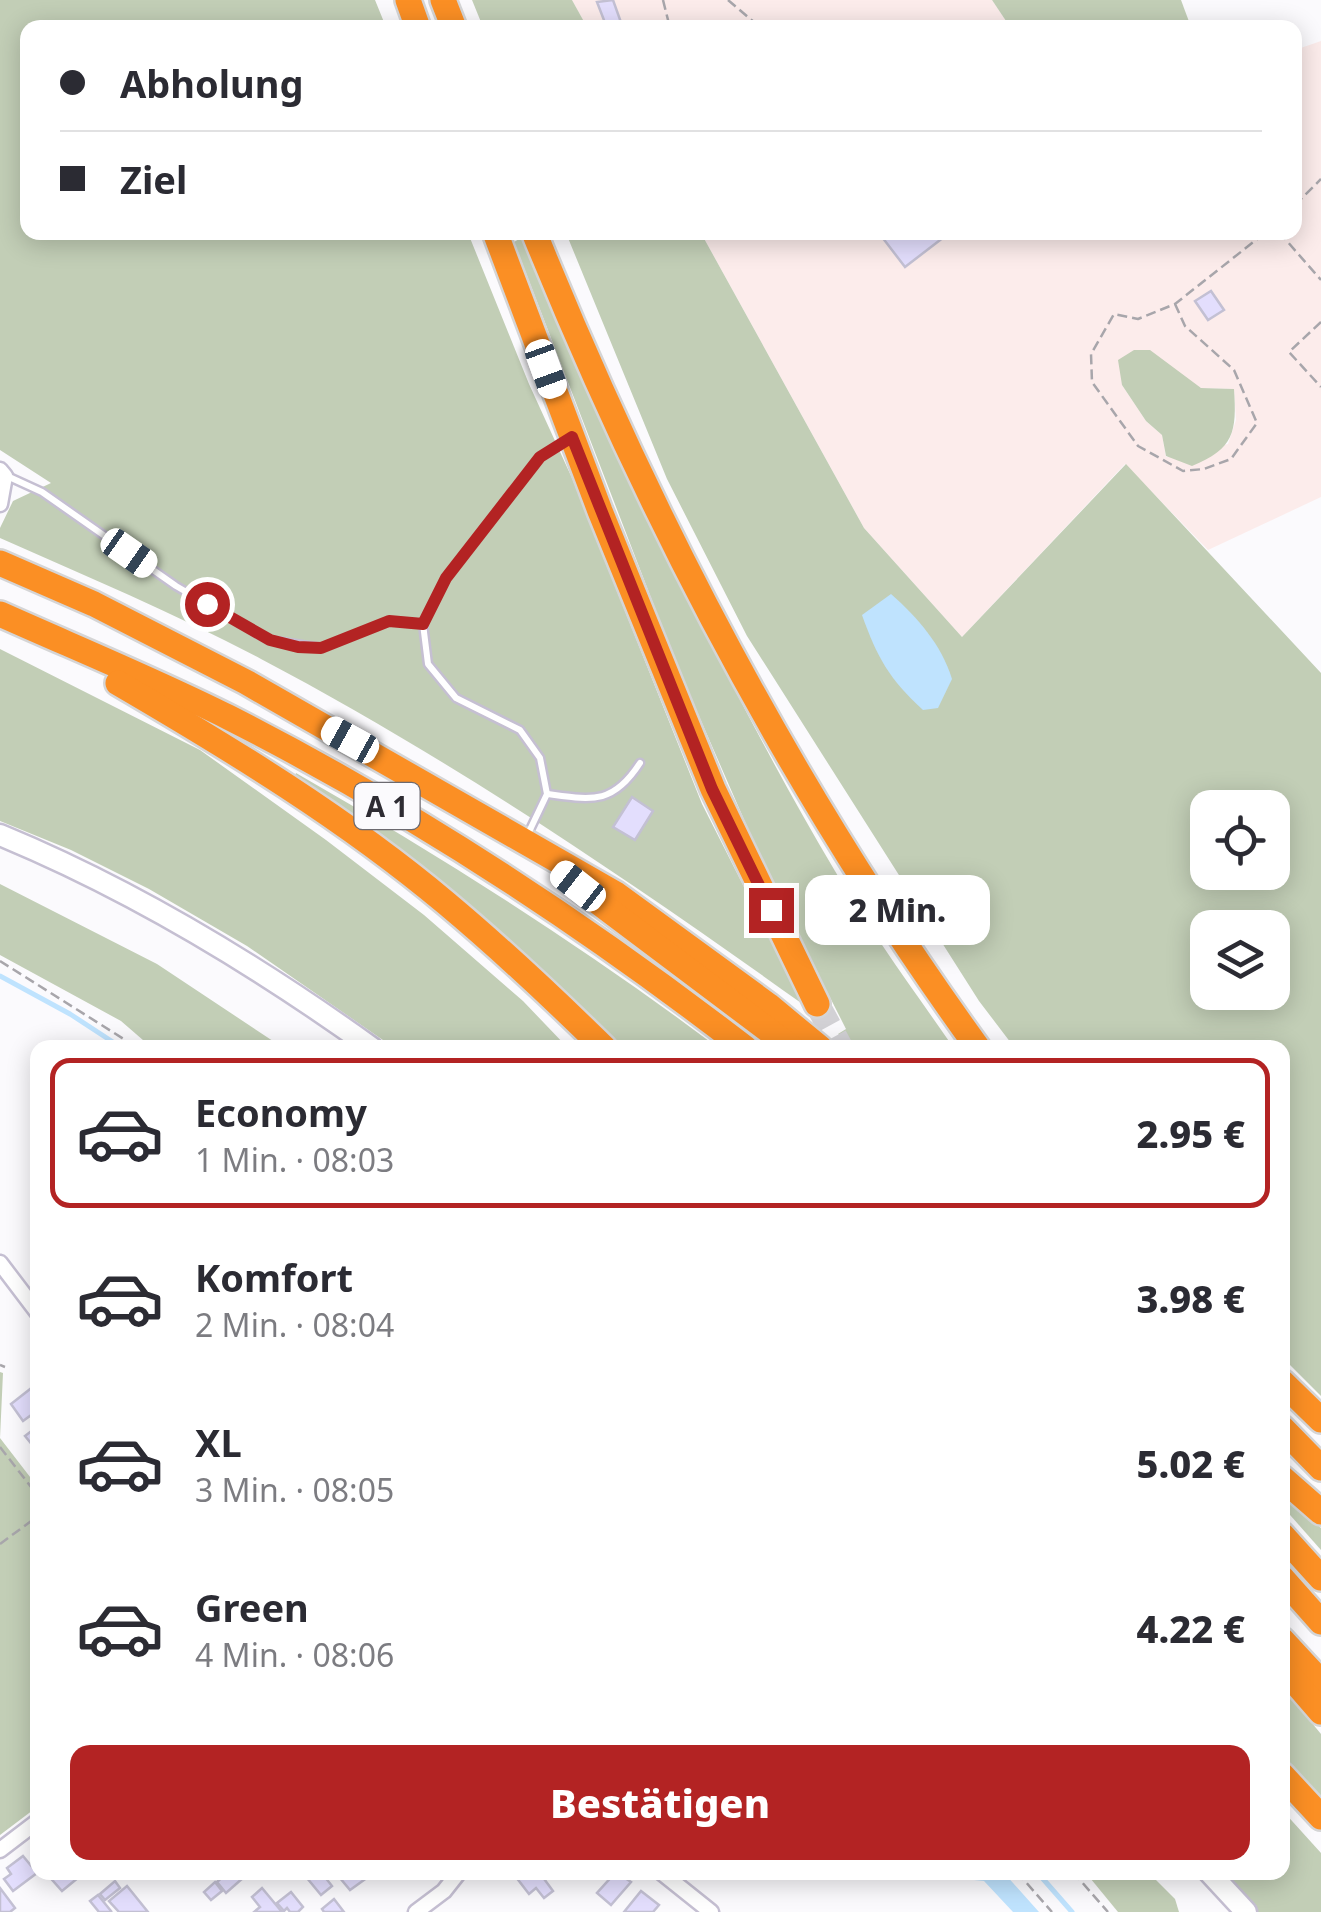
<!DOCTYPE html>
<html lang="de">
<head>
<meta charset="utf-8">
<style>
  body { margin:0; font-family:"Noto Sans",sans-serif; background:#f2f2f3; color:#2b2b33; height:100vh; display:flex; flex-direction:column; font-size:38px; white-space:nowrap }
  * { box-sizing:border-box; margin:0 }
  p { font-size:32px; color:#7c7c81 }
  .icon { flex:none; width:55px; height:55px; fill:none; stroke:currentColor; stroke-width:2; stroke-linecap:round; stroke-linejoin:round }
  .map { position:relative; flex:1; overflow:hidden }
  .drawer { position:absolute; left:30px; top:1040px; width:1260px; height:840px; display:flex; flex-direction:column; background:#fff; border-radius:20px; box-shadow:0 5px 25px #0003 }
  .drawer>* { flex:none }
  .top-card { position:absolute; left:20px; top:20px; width:1282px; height:220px; border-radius:20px; box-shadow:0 5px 25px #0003; display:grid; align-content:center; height:220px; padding:0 40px; background:#fff }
  .fabs { position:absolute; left:1190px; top:790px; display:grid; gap:20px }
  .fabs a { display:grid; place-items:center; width:100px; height:100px; border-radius:20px; background:#fff; box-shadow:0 5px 25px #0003; font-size:50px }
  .end { position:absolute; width:45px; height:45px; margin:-22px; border:12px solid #b32323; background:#fff; box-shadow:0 0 0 5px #fff }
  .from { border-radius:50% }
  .bubble { position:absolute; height:70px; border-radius:20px; background:#fff; box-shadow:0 5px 25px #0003; font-size:32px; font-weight:800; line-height:70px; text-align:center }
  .car { position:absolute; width:30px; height:60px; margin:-30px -15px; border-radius:12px; box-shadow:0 0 8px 2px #0007; background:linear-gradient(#fff 24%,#345 0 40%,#fff 0 76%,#345 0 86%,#fff 0) }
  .top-card b { display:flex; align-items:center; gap:35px; height:95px; font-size:38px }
  .top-card b+b { border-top:2px solid #e1e1e2 }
  .top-card i { width:25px; height:25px; background:#2b2b33 }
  ul { padding:18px 0 0; list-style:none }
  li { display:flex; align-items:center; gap:30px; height:150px; margin:0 20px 15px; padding:0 20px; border:5px solid transparent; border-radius:20px }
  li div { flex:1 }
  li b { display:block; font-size:38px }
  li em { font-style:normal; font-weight:800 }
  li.on { border-color:#b32323 }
  li>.icon { width:90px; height:90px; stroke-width:1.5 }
  .action { display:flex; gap:20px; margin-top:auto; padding:20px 40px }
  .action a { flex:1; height:115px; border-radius:20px; background:#b32323; color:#fff; font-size:40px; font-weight:800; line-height:115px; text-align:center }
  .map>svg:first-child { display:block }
  .industrial { fill:#fceceb; fill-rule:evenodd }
  .green { fill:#c2ceb6; fill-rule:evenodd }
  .water { fill:#bfe3fe }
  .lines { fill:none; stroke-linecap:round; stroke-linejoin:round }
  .stream { stroke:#bfe3fe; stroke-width:5 }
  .building { fill:#e3defd; stroke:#c3c0d3; stroke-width:2.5 }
  .highway-tunnel { stroke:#d2d1d5; stroke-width:25; stroke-dasharray:25 12; stroke-linecap:butt }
  .lane-casing { stroke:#c5bfd2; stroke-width:11 }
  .street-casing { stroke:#c5bfd2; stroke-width:19 }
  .secondary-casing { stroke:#c5bfd2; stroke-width:25 }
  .highway-casing { stroke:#d5d5d6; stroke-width:30 }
  .path { stroke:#a8a6ab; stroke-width:2.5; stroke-dasharray:10 5; stroke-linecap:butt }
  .lane { stroke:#fff; stroke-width:6 }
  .street { stroke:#fff; stroke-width:14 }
  .secondary { stroke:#fff; stroke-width:20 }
  .highway { stroke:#fb8f24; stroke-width:25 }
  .route { stroke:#b32323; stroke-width:12 }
  .labels { text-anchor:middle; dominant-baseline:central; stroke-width:10; stroke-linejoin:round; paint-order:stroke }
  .shield { fill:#fbfafd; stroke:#6c6a70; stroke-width:2.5 }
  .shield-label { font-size:28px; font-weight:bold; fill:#2e2c33 }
</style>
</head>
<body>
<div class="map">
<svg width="1321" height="1912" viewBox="0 0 1321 1912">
  <rect width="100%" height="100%" fill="#fbfafd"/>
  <g class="industrial">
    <polygon points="572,0 992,0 1010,27 587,27"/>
    <path d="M1321,41V497L1208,550L1125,464L962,637L864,528L701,233L1295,232V50ZM1185,378L1201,388L1234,389L1236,420L1228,444L1166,457L1162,435L1146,421L1122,385Z"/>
  </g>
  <g class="green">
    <path d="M0,0H375L386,27L28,28V232L468,233L529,384L572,478L702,804L804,1005C629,880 451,759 261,659C176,614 88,577 0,538V528L13,501L51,483L0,450Z"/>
    <polygon points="472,0 572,0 587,27 483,27"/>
    <polygon points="992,0 1181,0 1191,27 1010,27"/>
    <path d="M566,233H701L864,528L962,637L1126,464L1321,673V1396L1283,1358L1282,1048L1014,1047L979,1001L747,636L667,479ZM1208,808H1272V872H1208ZM1208,928H1272V992H1208Z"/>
    <path d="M526,235C618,452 714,667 835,871C870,931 913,989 953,1047H852L838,1034L846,1029L769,877L678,668L514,242Z"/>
    <path d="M1134,350H1150L1201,388L1234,389C1237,432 1234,449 1192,466L1166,456L1162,435L1146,421L1122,385L1118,360Z"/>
    <polygon points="0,649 200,750 326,840 424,915 523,1001 567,1047 393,1047 247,946 149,889 71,850 0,821"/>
    <path d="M296,773C442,857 583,946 717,1047H617L551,984L294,779Z"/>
    <polygon points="0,884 157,964 282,1047 151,1047 121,1021 0,955"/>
    <polygon points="0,1372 3,1373 0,1438 37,1486 37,1807 0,1835"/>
    <polygon points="1282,1492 1321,1528 1321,1550 1283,1507"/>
    <polygon points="1282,1687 1321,1734 1321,1801 1283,1759"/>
    <polygon points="1283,1811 1321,1853 1321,1912 1256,1912 1218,1873 1282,1872"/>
    <polygon points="1086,1873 1149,1873 1175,1899 1179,1912 1118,1912"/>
  </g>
  <g class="water">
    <path d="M891,594C918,618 941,644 952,679L938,708L923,710C889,679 877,657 862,615Z"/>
    <polygon points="968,1873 1004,1873 1039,1912 1013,1912 984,1881 974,1880"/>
  </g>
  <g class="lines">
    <g class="stream">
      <polyline points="0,976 70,1014 122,1048"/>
      <polyline points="1037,1872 1072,1912"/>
    </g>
  </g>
  <g class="building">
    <polygon points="613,0 623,28 607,28 597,2"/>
    <polygon points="888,232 940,232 944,237 905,267 882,237"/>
    <polygon points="1211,291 1224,310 1208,320 1195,301"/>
    <polygon points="632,797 653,811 635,840 613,827"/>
    <polygon points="34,1386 38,1390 38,1410 23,1421 11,1404"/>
    <polygon points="38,1426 38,1452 25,1436"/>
    <polygon points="23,1856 37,1873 13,1891 4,1879 11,1874 7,1868"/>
    <polygon points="75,1872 79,1877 62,1891 47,1874"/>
    <polygon points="228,1872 240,1872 244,1877 226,1893 217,1882"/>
    <polygon points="302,1872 321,1872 332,1886 321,1895"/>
    <polygon points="335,1872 375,1872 350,1890"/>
    <polygon points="521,1872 539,1872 553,1891 544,1898 536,1888 529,1894 516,1877"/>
    <polygon points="616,1872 631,1882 611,1905 597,1893"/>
    <polygon points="115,1881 120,1888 105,1900 100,1894"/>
    <polygon points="215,1882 222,1891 211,1900 204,1892"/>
    <polygon points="127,1886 148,1912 119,1912 109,1901"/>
    <polygon points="0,1888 15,1908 10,1912 0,1912"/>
    <polygon points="262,1888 282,1912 254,1912 260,1907 252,1897"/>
    <polygon points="641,1891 659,1905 653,1912 624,1912"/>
    <polygon points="291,1892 303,1907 298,1912 290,1912 287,1908 284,1911 277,1903"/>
    <polygon points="98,1895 111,1911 109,1912 99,1912 90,1901"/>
    <polygon points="334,1899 344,1912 324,1912 322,1909"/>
  </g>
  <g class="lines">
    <polyline class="highway-tunnel" points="817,1004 841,1048"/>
    <g class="lane-casing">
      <g id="lane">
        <polyline points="7,476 42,492 176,586 269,640 321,648 389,621 423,624 446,578 540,457 567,440"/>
        <polyline points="423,624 428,664 456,698 520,730 540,758 547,794 527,836"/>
        <path d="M547,794C592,800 613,805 640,763"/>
      </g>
    </g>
    <g class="street-casing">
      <g id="street">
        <polyline points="0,470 5,476 0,504"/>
        <polyline points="0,1263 38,1313"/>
        <polyline points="0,1850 38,1821"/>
        <polyline points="661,1872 711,1912"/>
        <polyline points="416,1912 444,1891 459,1872"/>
      </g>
    </g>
    <g class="secondary-casing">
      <g id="secondary">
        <path d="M0,835C133,890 255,964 372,1048"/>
        <polyline points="1209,1872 1246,1912"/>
      </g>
    </g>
    <g class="highway-casing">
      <g id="highway">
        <polyline points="408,0 418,28"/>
        <polyline points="443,0 454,28"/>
        <polyline points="495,232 600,511 713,789 817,1004"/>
        <path d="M534,232C650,519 796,797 978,1048"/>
        <polyline points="0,563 94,604 246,682 616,894 768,1005 820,1048"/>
        <path d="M0,614C76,648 154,680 228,717C411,810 583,923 745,1048"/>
        <path d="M118,683C231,749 346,819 446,903C501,949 553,998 604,1048"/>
        <polyline points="582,890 792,1048"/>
        <polyline points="1282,1382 1321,1420"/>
        <polyline points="1282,1428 1321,1468"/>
        <polyline points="1282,1478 1321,1512"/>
        <polyline points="1282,1535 1321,1578"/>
        <polyline points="1282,1578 1321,1622"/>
        <polyline points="1282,1640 1321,1682"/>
        <polyline points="1282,1667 1321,1712"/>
        <polyline points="1282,1775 1321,1817"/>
      </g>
    </g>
    <g class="path">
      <polyline points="663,0 670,28"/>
      <polyline points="728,0 761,28"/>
      <polyline points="1295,205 1321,179"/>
      <polyline points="1279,232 1321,280"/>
      <polyline points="1175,304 1185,326 1234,370 1257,423 1231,459 1204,469 1183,471 1138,446 1092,382 1091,354 1114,314 1138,319 1175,304 1266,232"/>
      <polyline points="1321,322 1289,352 1321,387"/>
      <polyline points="0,961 138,1048"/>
      <polyline points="0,1365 5,1367"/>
      <polyline points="0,1447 38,1496"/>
      <polyline points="0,1544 38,1516"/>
      <polyline points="1017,1872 1052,1912"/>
      <polyline points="1073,1872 1108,1912"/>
    </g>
    <use href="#lane" class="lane"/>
    <use href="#street" class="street"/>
    <use href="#secondary" class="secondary"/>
    <use href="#highway" class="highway"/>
  </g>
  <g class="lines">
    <polyline class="route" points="207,604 270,640 298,647 321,648 389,621 423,624 446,578 540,457 572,437 712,789 771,910"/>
  </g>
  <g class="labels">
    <rect class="shield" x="354.5" y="783" width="65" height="46" rx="8"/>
    <g class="shield-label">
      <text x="387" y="806">A 1</text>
    </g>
  </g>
</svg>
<div class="fabs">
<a><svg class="icon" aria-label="locate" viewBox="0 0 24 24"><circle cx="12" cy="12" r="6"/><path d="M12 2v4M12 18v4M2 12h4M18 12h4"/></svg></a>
<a><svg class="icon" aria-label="layers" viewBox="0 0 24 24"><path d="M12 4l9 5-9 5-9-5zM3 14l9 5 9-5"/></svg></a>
</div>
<i class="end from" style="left:207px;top:604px"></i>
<i class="end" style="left:771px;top:910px"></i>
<div class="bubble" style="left:805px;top:875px;width:185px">2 Min.</div>
<i class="car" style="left:546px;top:369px;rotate:160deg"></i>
<i class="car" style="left:129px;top:553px;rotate:125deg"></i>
<i class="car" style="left:350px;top:740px;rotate:299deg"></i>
<i class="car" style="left:578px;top:886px;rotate:308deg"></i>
<div class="top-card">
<b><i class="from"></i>Abholung</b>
<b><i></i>Ziel</b>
</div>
<section class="drawer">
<ul>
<li class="on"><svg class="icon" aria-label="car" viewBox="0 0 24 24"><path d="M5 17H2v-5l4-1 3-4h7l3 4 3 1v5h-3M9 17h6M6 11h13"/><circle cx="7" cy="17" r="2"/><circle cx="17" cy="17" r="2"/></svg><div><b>Economy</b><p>1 Min. · 08:03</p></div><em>2.95 €</em></li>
<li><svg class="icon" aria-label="car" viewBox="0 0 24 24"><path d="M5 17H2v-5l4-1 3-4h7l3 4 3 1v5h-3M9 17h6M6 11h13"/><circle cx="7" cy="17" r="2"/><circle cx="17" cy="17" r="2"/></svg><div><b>Komfort</b><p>2 Min. · 08:04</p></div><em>3.98 €</em></li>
<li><svg class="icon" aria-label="car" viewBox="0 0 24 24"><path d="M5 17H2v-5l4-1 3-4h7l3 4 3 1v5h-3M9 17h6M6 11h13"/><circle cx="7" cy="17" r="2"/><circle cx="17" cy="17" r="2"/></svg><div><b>XL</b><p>3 Min. · 08:05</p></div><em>5.02 €</em></li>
<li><svg class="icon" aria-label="car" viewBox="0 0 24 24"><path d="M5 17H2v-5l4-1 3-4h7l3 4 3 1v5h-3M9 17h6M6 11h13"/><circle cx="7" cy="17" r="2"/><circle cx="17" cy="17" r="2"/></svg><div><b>Green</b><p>4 Min. · 08:06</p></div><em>4.22 €</em></li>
</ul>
<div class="action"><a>Bestätigen</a></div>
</section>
</div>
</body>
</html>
